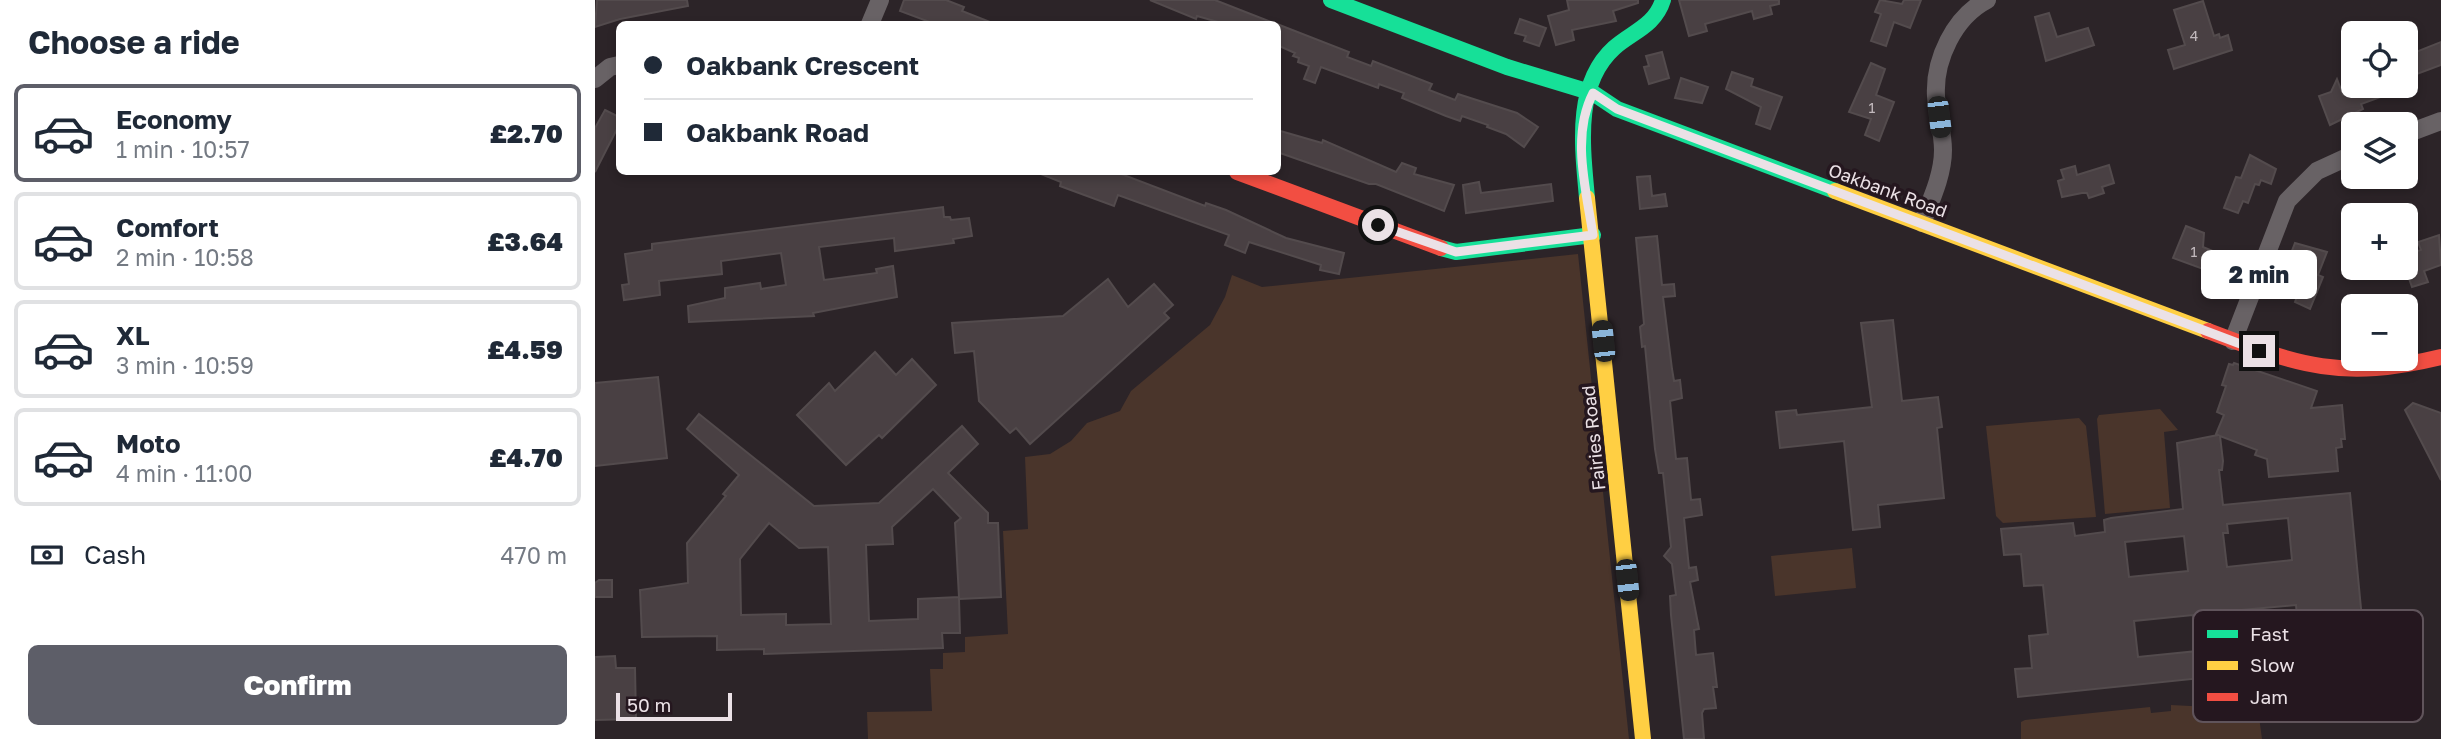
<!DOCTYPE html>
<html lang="en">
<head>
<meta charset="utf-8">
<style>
  body { margin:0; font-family:"Golos Text",sans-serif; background:#f6f6f7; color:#1f2937; height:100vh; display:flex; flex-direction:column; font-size:26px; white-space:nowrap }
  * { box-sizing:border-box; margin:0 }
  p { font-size:23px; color:#747a83 }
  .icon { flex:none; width:38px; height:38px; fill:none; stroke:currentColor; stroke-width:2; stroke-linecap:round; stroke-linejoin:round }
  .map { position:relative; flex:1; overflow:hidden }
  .details { display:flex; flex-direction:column; background:#fff; width:595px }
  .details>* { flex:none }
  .top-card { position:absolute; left:21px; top:21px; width:665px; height:154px; border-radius:10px; box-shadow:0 4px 10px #0003; display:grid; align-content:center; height:154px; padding:0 28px; background:#fff }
  .fabs { position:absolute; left:1746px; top:21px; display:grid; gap:14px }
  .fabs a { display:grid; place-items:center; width:77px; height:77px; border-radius:10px; background:#fff; box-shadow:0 4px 10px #0003; font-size:35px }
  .scale { position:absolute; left:21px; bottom:18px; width:116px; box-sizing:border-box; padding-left:7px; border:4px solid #ebe1e6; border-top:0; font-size:19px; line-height:24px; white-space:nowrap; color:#ebe1e6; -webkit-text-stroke:5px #25171f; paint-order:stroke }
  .end { position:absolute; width:32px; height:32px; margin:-16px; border:9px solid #ebe1e6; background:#111; box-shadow:0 0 0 4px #111 }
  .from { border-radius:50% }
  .bubble { position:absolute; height:49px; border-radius:10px; background:#fff; box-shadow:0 4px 10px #0003; font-size:23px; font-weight:800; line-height:49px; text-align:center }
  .car { position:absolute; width:21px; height:42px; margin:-21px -10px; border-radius:9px; box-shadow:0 0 5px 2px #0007; background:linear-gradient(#222 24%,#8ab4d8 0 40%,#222 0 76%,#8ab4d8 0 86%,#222 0) }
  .top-card b { display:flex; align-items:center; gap:24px; height:66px; font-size:26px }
  .top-card b+b { border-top:2px solid #e0e1e3 }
  .top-card i { width:18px; height:18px; background:#1f2937 }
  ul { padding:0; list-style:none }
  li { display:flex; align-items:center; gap:21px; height:98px; margin:0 14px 10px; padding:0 14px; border:4px solid #e0e1e3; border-radius:10px }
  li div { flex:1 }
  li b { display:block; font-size:26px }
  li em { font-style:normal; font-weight:800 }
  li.selected { border-color:#5d5e68 }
  li>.icon { width:63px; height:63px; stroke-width:1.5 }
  h2 { padding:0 28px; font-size:32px; line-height:84px }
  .pay { display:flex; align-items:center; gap:18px; height:77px; padding:0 28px; font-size:26px }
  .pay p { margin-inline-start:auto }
  .action { display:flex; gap:14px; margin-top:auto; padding:14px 28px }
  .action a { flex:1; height:80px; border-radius:10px; background:#5d5e68; color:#fff; font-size:28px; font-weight:800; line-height:80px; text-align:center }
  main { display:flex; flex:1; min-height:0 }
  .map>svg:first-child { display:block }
  .green { fill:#4a352b }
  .building { fill:#494043; stroke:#534b4d; stroke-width:2; fill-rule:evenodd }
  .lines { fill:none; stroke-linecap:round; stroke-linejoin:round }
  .street { stroke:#686265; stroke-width:18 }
  .fast { stroke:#16e098; stroke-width:16 }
  .slow { stroke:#ffcf43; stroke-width:16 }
  .jam { stroke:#f24e42; stroke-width:16 }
  .route { stroke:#ebe1e6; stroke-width:9 }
  .labels { text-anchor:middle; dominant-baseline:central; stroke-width:7; stroke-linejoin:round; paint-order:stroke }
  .number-label { font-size:14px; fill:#c2b9bd }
  .street-label { font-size:18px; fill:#ebe1e6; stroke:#25171f }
  .key { fill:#25171f; stroke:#60545b; stroke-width:2 }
  .key-label { font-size:19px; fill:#ebe1e6 }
</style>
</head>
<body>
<main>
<section class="details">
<h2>Choose a ride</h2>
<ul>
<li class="selected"><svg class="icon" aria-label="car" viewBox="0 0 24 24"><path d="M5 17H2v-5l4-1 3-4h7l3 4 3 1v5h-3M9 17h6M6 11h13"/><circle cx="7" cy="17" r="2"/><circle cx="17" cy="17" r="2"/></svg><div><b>Economy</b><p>1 min · 10:57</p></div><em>£2.70</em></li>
<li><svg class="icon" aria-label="car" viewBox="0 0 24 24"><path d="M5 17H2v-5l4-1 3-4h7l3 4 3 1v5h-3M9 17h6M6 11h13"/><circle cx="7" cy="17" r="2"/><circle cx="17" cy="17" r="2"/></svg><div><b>Comfort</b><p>2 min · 10:58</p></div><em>£3.64</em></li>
<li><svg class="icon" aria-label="car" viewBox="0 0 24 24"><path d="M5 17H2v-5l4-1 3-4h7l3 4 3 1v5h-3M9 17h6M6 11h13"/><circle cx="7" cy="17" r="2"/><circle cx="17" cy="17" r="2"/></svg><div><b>XL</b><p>3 min · 10:59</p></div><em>£4.59</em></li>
<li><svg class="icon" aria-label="car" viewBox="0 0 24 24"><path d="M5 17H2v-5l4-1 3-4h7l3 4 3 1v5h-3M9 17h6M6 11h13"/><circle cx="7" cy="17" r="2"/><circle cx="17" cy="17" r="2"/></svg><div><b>Moto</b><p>4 min · 11:00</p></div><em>£4.70</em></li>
</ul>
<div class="pay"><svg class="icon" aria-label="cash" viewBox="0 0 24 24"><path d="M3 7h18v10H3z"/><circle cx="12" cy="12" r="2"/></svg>Cash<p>470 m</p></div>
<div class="action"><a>Confirm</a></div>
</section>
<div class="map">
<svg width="1846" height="739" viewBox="0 0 1846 739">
  <rect width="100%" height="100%" fill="#2c2428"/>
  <g class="green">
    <polygon points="983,254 1034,739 273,739 272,712 337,711 335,669 348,669 348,653 370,652 370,637 413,634 408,531 433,529 430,457 455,454 476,441 492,423 525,411 536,391 615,325 630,297 637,275 667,287"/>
    <polygon points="1565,409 1583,430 1569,432 1575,508 1510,514 1502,419 1504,415"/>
    <polygon points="1484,418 1491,426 1501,517 1408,523 1401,516 1391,426"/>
    <polygon points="1257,548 1261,588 1180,596 1176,556"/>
    <polygon points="1662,702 1667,739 1426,739 1426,722 1430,720 1555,707 1556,713 1576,711 1576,705 1615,707"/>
  </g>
  <g class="building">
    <polygon points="2,0 92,0 93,6 25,19 0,27"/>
    <polygon points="309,0 351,0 369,7 367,11 400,24 340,24 305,11"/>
    <polygon points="555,0 620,0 681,24 630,24 602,16 601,19"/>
    <polygon points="972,0 1043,0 1043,3 1018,11 1021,21 977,30 979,40 961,45 953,16 974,10"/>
    <polygon points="1084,0 1184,0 1184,4 1175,6 1177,14 1159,19 1157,11 1110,24 1112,31 1094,36"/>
    <polygon points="1285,0 1307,4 1309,0 1326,0 1315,28 1299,22 1291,46 1276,41 1286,14 1280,12"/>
    <polygon points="1608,1 1619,36 1624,34 1625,38 1633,35 1637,50 1579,69 1573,50 1590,45 1579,10"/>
    <polygon points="1454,13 1462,37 1493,28 1499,45 1451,61 1440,17"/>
    <polygon points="925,19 951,28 944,46 929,41 931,36 920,33"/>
    <polygon points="682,24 754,52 752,57 776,66 778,61 837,84 834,90 860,100 863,94 922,113 943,127 929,147 911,134 892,127 893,125 867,116 865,121 851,116 807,98 809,93 784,84 783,88 726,67 720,83 709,79 714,66 703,62 704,58 698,56 700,53 682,45"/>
    <polygon points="1846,42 1846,65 1811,78 1811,56"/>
    <polygon points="1067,52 1074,78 1054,84 1049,67 1054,66 1051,56"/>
    <polygon points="1276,63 1290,69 1281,95 1299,102 1284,141 1270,135 1276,119 1254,112"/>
    <polygon points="1137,72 1158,79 1156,86 1187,97 1175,129 1161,124 1166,107 1131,89"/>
    <polygon points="1086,78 1113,87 1107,103 1080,98"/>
    <polygon points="1742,79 1748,95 1773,86 1813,87 1766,104 1768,109 1735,125 1724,96 1736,92"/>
    <polygon points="10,110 22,116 24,125 0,172 0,128"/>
    <polygon points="682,130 727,143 728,140 801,172 807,163 821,168 819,174 859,185 849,211 781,184 774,184 682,152"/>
    <polygon points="1655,155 1681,169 1676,184 1666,180 1664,185 1660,184 1653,203 1648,201 1643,213 1629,208 1641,177 1646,178"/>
    <polygon points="1514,165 1519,183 1507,187 1509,193 1494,198 1492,193 1487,193 1467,197 1463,181 1469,179 1466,170 1480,166 1482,175"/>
    <polygon points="441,172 521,172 610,206 611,203 631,210 691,238 749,253 744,274 725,270 726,265 654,242 650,253 630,245 634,235 523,195 519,206 465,186 466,182"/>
    <polygon points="1055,176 1057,196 1070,194 1072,206 1045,209 1042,177"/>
    <polygon points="884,182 886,193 956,184 958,201 871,213 868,185"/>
    <polygon points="348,207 349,217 355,217 356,220 374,218 377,236 358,239 359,243 300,251 299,238 224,247 229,280 282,273 281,269 298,266 302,297 218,313 219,316 94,322 93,306 130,298 130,288 165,283 166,289 191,285 186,253 126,261 127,274 64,281 65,295 29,300 27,285 34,284 30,254 57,250 57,244"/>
    <polygon points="1591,226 1609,233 1608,247 1625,254 1624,259 1646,268 1641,281 1578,258"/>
    <polygon points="1844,235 1846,265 1829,271 1833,282 1817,287 1811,270 1811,263 1816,261 1814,254 1826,250 1823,242"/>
    <polygon points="1062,236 1067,285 1079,284 1080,296 1068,297 1077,369 1079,381 1085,380 1087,398 1075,401 1081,459 1092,458 1096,500 1105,499 1107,515 1089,518 1094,568 1101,567 1103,580 1095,582 1104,629 1099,630 1101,655 1118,653 1122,687 1118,687 1121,708 1109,709 1107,713 1109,739 1089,739 1076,615 1075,596 1081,595 1077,564 1069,556 1076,547 1068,473 1064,473 1060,449 1050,346 1047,347 1045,327 1049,324 1041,238"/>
    <polygon points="1700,243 1732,252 1723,275 1728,277 1715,309 1700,302 1704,291 1698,288 1705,272 1701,270 1702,265 1693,261"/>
    <polygon points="513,279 533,307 559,284 578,305 569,313 574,318 435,444 421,428 415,433 384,401 379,351 360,353 357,323 468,316"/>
    <polygon points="1298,320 1307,401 1343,397 1347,427 1342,428 1349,498 1283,505 1285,527 1258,530 1249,441 1185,448 1181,412 1201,410 1202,415 1277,407 1266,323"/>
    <polygon points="280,352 301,375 317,359 341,385 287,438 284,435 251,465 202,415 234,383 240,391"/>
    <path d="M1639,363L1722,391L1716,408L1747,405L1750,439H1746L1747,447L1741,448L1743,471L1674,477L1672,459L1660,455L1662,450L1625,436L1628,461L1627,470H1624L1628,505L1755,493L1771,661L1644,674L1645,680L1607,683L1606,678L1423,697L1420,669L1437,668L1434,636L1453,634L1448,585L1429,586L1426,554L1409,555L1406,529L1478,523L1480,536L1510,532L1509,520L1516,518L1588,509L1582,443L1623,435L1621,434L1629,415L1622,412L1631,386L1627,385L1634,364L1638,365ZM1693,518L1697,560L1632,567L1628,533H1633L1632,524ZM1589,536L1593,571L1534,577L1530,542ZM1701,605L1704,640L1640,647L1636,611ZM1598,615L1602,651L1543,657L1539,621Z"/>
    <polygon points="63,377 72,458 0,466 0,383"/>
    <polygon points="1818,403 1846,413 1846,480 1810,410"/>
    <path d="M104,414L219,506L284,503L367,426L383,444L353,473L393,513V523H403L406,597L364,599L365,633H347L348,648L169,654V649L122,650V636L47,637L45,590L93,583L92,543L131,496L128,494L144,475L92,429ZM338,489L366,518L360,523L364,597L323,599V619L274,621L271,545L298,544L297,527ZM174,523L204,548L233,547L236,624L191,625V614L146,615L145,559Z"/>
    <polygon points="4,580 17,580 17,597 0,597 0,583"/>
    <polygon points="20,656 21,668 40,668 41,719 0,720 0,657"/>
  </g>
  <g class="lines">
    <g class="street">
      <polyline points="275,24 285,0"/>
      <polyline points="0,79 15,67 24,65"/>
      <polyline points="1811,134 1846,121"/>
      <path d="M1327,223C1336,200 1348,175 1348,150C1348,132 1342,114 1341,96C1339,60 1359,17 1392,0"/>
      <polyline points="1638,341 1692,201 1722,171 1759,154"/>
    </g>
    <g class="fast">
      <polyline points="736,0 912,67 998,93 1022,109 1240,191"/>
      <path d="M992,198C988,151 978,85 1019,48C1037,32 1060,26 1068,0"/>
      <polyline points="846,248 861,252 998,235"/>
    </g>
    <g class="slow">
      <polyline points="1240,191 1613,331"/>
      <polyline points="992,198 1048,739"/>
    </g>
    <g class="jam">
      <polyline points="642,172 846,248"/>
      <path d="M1613,331C1705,366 1747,381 1846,357"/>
    </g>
  </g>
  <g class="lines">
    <path class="route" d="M783,225L861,252L998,235C991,189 976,136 998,93L1022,109L1664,351"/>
  </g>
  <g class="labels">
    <g class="number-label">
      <text x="1599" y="35">4</text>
      <text x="1277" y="107">1</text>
      <text x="1599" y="251">1</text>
    </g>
    <g class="street-label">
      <text transform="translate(1293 190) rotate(20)">Oakbank Road</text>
      <text transform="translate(998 438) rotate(-96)">Fairies Road</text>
    </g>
  </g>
  <rect x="1598" y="610" width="230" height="112" rx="10" class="key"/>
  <rect x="1612" y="630" width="31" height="8" fill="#16e098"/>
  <rect x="1612" y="661" width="31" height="9" fill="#ffcf43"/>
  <rect x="1612" y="693" width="31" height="8" fill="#f24e42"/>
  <g class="key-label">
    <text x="1655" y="641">Fast</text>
    <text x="1655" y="672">Slow</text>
    <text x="1655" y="704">Jam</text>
  </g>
</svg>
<div class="fabs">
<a><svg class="icon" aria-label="locate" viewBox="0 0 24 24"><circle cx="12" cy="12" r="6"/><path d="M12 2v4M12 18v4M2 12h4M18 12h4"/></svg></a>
<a><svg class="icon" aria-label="layers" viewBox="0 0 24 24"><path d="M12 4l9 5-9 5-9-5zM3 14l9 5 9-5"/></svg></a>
<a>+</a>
<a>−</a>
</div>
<div class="scale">50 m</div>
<i class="end from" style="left:783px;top:225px"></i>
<i class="end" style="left:1664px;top:351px"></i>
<div class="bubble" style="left:1606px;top:250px;width:116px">2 min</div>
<i class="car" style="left:1344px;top:117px;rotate:173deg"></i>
<i class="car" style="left:1008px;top:341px;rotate:354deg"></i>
<i class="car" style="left:1032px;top:580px;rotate:174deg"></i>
<div class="top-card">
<b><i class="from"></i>Oakbank Crescent</b>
<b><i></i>Oakbank Road</b>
</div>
</div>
</main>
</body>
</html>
